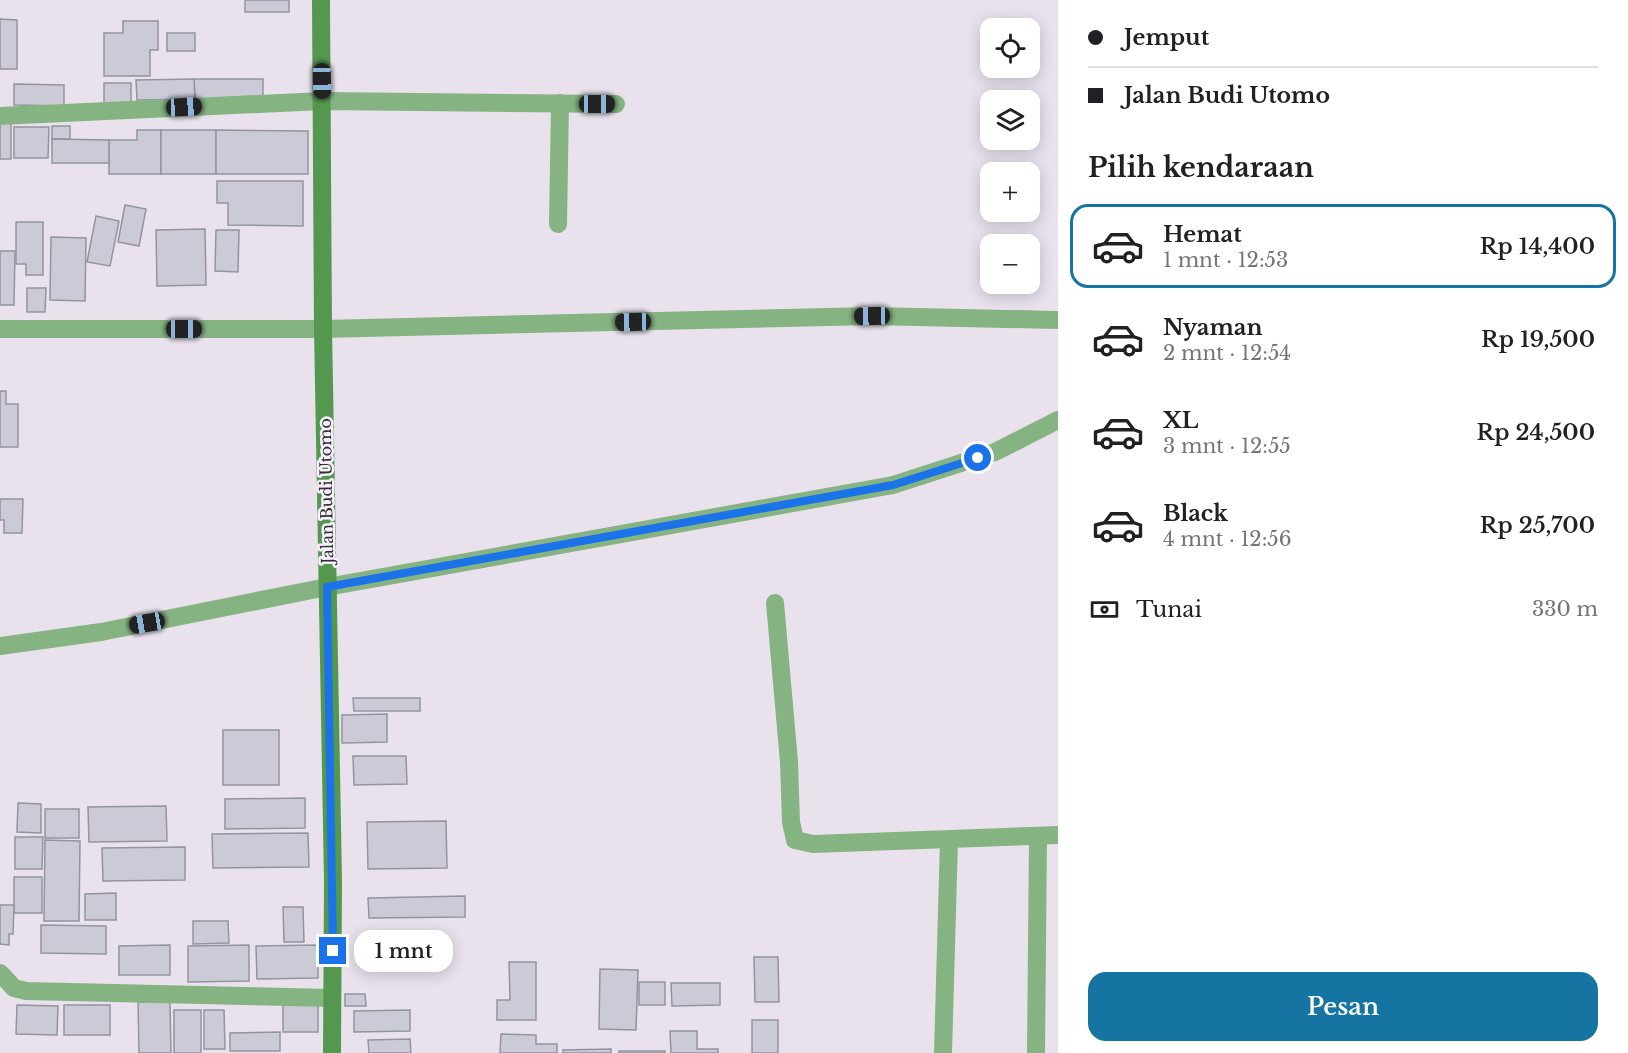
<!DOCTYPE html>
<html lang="id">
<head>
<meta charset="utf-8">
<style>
  body { margin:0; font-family:"Libre Baskerville",serif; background:#f2f2f2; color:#202124; height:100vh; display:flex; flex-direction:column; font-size:22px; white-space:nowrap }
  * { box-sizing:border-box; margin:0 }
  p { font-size:20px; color:#757577 }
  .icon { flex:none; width:33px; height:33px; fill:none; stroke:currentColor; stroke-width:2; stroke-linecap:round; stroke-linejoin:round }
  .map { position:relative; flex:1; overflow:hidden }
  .sheet { display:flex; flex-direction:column; background:#fff; width:570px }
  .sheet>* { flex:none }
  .guide { display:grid; align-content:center; height:132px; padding:0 30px; background:#fff }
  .buttons { position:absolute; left:980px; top:18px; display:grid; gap:12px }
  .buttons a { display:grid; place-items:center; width:60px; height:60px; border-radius:12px; background:#fff; box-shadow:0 3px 15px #0003; font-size:30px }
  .end { position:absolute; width:27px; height:27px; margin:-14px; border:8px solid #1a73e8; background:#fff; box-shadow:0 0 0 3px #fff }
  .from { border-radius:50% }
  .bubble { position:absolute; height:42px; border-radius:18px; background:#fff; box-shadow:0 3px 15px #0003; font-size:20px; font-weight:600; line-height:42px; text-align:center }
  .car { position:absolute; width:18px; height:36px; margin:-18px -9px; border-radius:8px; box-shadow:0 0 4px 2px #0007; background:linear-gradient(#222 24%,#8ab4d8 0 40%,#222 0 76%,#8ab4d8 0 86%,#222 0) }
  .guide b { display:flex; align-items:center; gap:21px; height:57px; font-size:22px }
  .guide b+b { border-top:2px solid #e0e0e0 }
  .guide i { width:15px; height:15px; background:#202124 }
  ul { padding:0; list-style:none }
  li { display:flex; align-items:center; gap:18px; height:84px; margin:0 12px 9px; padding:0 18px; border:3px solid transparent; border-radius:18px }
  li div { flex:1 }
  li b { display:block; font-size:22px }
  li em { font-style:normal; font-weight:600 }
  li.current { border-color:#1674a2 }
  li>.icon { width:54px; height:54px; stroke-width:1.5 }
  h2 { padding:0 30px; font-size:27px; line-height:72px }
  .pay { display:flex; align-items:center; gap:15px; height:66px; padding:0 30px; font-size:22px }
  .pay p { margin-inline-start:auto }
  .action { display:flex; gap:12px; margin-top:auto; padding:12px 30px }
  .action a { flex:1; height:69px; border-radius:18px; background:#1674a2; color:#fff; font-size:24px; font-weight:600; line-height:69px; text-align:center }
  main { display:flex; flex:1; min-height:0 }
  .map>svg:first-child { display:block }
  .building { fill:#cacbd7; stroke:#93949e; stroke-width:1.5 }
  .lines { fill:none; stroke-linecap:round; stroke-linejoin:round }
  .street { stroke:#86b382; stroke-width:18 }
  .secondary { stroke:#54984f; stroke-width:18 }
  .route { stroke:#1a73e8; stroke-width:8 }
  .labels { text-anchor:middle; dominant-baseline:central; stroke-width:5; stroke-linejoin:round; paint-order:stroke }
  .street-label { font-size:16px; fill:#312e32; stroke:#f6f0fa }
</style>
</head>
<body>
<main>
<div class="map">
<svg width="1058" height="1053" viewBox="0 0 1058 1053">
  <rect width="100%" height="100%" fill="#e9e2ed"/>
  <g class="building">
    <rect x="245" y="0" width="44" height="12"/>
    <polygon points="0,19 17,20 17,69 0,69"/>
    <polygon points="123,21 158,21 158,50 150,50 150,76 104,76 104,33 123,33"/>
    <rect x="167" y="33" width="28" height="18"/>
    <polygon points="194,79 263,79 263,98 195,99"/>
    <polygon points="194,79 195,99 137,100 136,80"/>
    <rect x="104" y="83" width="27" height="20"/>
    <polygon points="14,84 64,85 64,106 14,105"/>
    <rect x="0" y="123" width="11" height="36"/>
    <rect x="52" y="126" width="18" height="13"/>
    <polygon points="14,127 49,127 48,158 14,158"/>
    <polygon points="137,130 161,130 161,174 109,174 109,140 137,140"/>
    <rect x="161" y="130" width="55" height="44"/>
    <polygon points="216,130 308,131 308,174 216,174"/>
    <polygon points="52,139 109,140 109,163 52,163"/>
    <polygon points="217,181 303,181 303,226 228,225 228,203 217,203"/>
    <polygon points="125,205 146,209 139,246 118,242"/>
    <polygon points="96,216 119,221 110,266 87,262"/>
    <polygon points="16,222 43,222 43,275 26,275 26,264 16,264"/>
    <polygon points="205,229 206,285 157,286 156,230"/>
    <polygon points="216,230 239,230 238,272 215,271"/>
    <polygon points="51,237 86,238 85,301 50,300"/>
    <polygon points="0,251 15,251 14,305 0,305"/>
    <polygon points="27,288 46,288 45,312 27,312"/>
    <polygon points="0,391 6,391 6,404 18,404 18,447 0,447"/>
    <polygon points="0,499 23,499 22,533 4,533 4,520 0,520"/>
    <polygon points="353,698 420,698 420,711 354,711"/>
    <polygon points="387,714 387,742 342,743 342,715"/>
    <rect x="223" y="730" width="56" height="55"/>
    <polygon points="353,756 406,756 407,784 354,785"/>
    <polygon points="305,798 305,828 225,829 225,799"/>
    <polygon points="18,803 41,804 41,833 17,832"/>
    <polygon points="166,806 167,841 89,842 88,807"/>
    <rect x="45" y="809" width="34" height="29"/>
    <polygon points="446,821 447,868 368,869 367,822"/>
    <polygon points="308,833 309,867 213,868 212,834"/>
    <polygon points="15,837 43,837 42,869 15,869"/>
    <polygon points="45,840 80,841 79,921 44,921"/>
    <polygon points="185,847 185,880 103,881 102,848"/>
    <rect x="14" y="877" width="28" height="36"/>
    <polygon points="116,893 116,920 85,920 85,894"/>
    <polygon points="465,896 465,917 369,918 368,898"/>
    <polygon points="0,905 14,905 13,934 9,934 9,945 0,944"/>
    <polygon points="283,907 303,907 304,942 284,942"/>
    <polygon points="193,921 228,921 229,943 193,944"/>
    <polygon points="41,925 106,926 106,954 41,953"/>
    <polygon points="170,945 170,975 119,975 119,946"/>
    <polygon points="249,945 249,981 188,982 188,946"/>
    <polygon points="318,945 318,978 257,979 256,946"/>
    <polygon points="754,957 778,957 779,1002 755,1002"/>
    <polygon points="509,962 536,962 536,1020 497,1020 497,1000 510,1000"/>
    <polygon points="600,969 638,970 636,1030 599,1029"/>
    <rect x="639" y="982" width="26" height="23"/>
    <polygon points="671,983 720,983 720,1005 672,1006"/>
    <polygon points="345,994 365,994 366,1006 345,1006"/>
    <polygon points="138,1002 170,1002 171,1053 139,1053"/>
    <polygon points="318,1004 318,1032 283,1032 283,1005"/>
    <polygon points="17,1005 58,1006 57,1035 16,1034"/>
    <rect x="64" y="1005" width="46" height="30"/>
    <rect x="174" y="1010" width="27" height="43"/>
    <polygon points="204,1010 224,1010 225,1049 204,1049"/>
    <polygon points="410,1010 410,1031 354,1032 354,1011"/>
    <rect x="752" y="1020" width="26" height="33"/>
    <polygon points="670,1031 697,1031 697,1049 718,1049 718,1053 671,1053"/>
    <polygon points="280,1032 280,1051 230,1051 230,1033"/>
    <polygon points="501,1034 536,1035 536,1044 557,1044 557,1053 500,1053"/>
    <polygon points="410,1039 411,1053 369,1053 368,1040"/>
    <polygon points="611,1049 611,1053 563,1053 563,1050"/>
    <rect x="619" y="1051" width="46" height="2"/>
  </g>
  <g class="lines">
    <g class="street">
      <polyline points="0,116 323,101 616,104"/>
      <polyline points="558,224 560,103"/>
      <polyline points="0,329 323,329 872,316 1058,320"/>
      <polyline points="775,603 789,762 791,822 795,840 813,844 1058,835"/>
      <polyline points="0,646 101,632 327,587 893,485 995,452 1058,420"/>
      <polyline points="0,973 14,988 26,991 332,998"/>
      <polyline points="943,1053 949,840"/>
      <polyline points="1036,1053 1038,836"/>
    </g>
    <polyline class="secondary" points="321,0 323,329 333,881 332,1053"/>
  </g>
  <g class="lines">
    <polyline class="route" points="333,951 327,587 893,485 978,458"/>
  </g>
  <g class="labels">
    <g class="street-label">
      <text transform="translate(326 491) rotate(-91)">Jalan Budi Utomo</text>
    </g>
  </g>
</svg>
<div class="buttons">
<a><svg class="icon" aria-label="locate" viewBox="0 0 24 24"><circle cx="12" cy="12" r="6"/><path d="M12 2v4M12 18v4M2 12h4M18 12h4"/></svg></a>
<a><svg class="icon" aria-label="layers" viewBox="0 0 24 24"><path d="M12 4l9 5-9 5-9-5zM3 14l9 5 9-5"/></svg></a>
<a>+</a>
<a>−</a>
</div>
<i class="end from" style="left:978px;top:458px"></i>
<i class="end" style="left:333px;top:951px"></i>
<div class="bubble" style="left:354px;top:930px;width:99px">1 mnt</div>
<i class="car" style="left:322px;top:81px;rotate:179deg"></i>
<i class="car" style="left:597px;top:104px;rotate:90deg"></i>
<i class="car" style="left:184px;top:107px;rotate:87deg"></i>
<i class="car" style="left:872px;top:316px;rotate:269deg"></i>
<i class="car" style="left:633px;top:322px;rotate:269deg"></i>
<i class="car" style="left:184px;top:329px;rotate:90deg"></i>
<i class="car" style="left:147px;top:623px;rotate:260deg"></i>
</div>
<section class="sheet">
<div class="guide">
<b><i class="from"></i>Jemput</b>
<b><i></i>Jalan Budi Utomo</b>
</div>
<h2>Pilih kendaraan</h2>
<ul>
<li class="current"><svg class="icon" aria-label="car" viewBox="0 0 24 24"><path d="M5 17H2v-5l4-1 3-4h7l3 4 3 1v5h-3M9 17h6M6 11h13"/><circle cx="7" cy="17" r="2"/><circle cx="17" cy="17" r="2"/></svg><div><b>Hemat</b><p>1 mnt · 12:53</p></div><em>Rp 14,400</em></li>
<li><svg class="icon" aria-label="car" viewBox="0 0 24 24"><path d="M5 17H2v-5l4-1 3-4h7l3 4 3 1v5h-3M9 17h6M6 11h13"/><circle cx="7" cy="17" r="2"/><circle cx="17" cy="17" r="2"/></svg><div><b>Nyaman</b><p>2 mnt · 12:54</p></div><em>Rp 19,500</em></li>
<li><svg class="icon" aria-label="car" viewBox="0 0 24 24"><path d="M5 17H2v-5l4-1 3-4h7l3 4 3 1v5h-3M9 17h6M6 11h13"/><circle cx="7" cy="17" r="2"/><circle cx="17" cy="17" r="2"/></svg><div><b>XL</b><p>3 mnt · 12:55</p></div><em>Rp 24,500</em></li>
<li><svg class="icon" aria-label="car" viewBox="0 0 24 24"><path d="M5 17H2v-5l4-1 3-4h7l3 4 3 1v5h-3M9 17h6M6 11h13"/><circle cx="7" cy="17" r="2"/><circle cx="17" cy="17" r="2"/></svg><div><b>Black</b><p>4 mnt · 12:56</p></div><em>Rp 25,700</em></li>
</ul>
<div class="pay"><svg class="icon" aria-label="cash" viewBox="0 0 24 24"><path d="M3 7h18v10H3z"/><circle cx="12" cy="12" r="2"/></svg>Tunai<p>330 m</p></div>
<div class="action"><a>Pesan</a></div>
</section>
</main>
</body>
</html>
